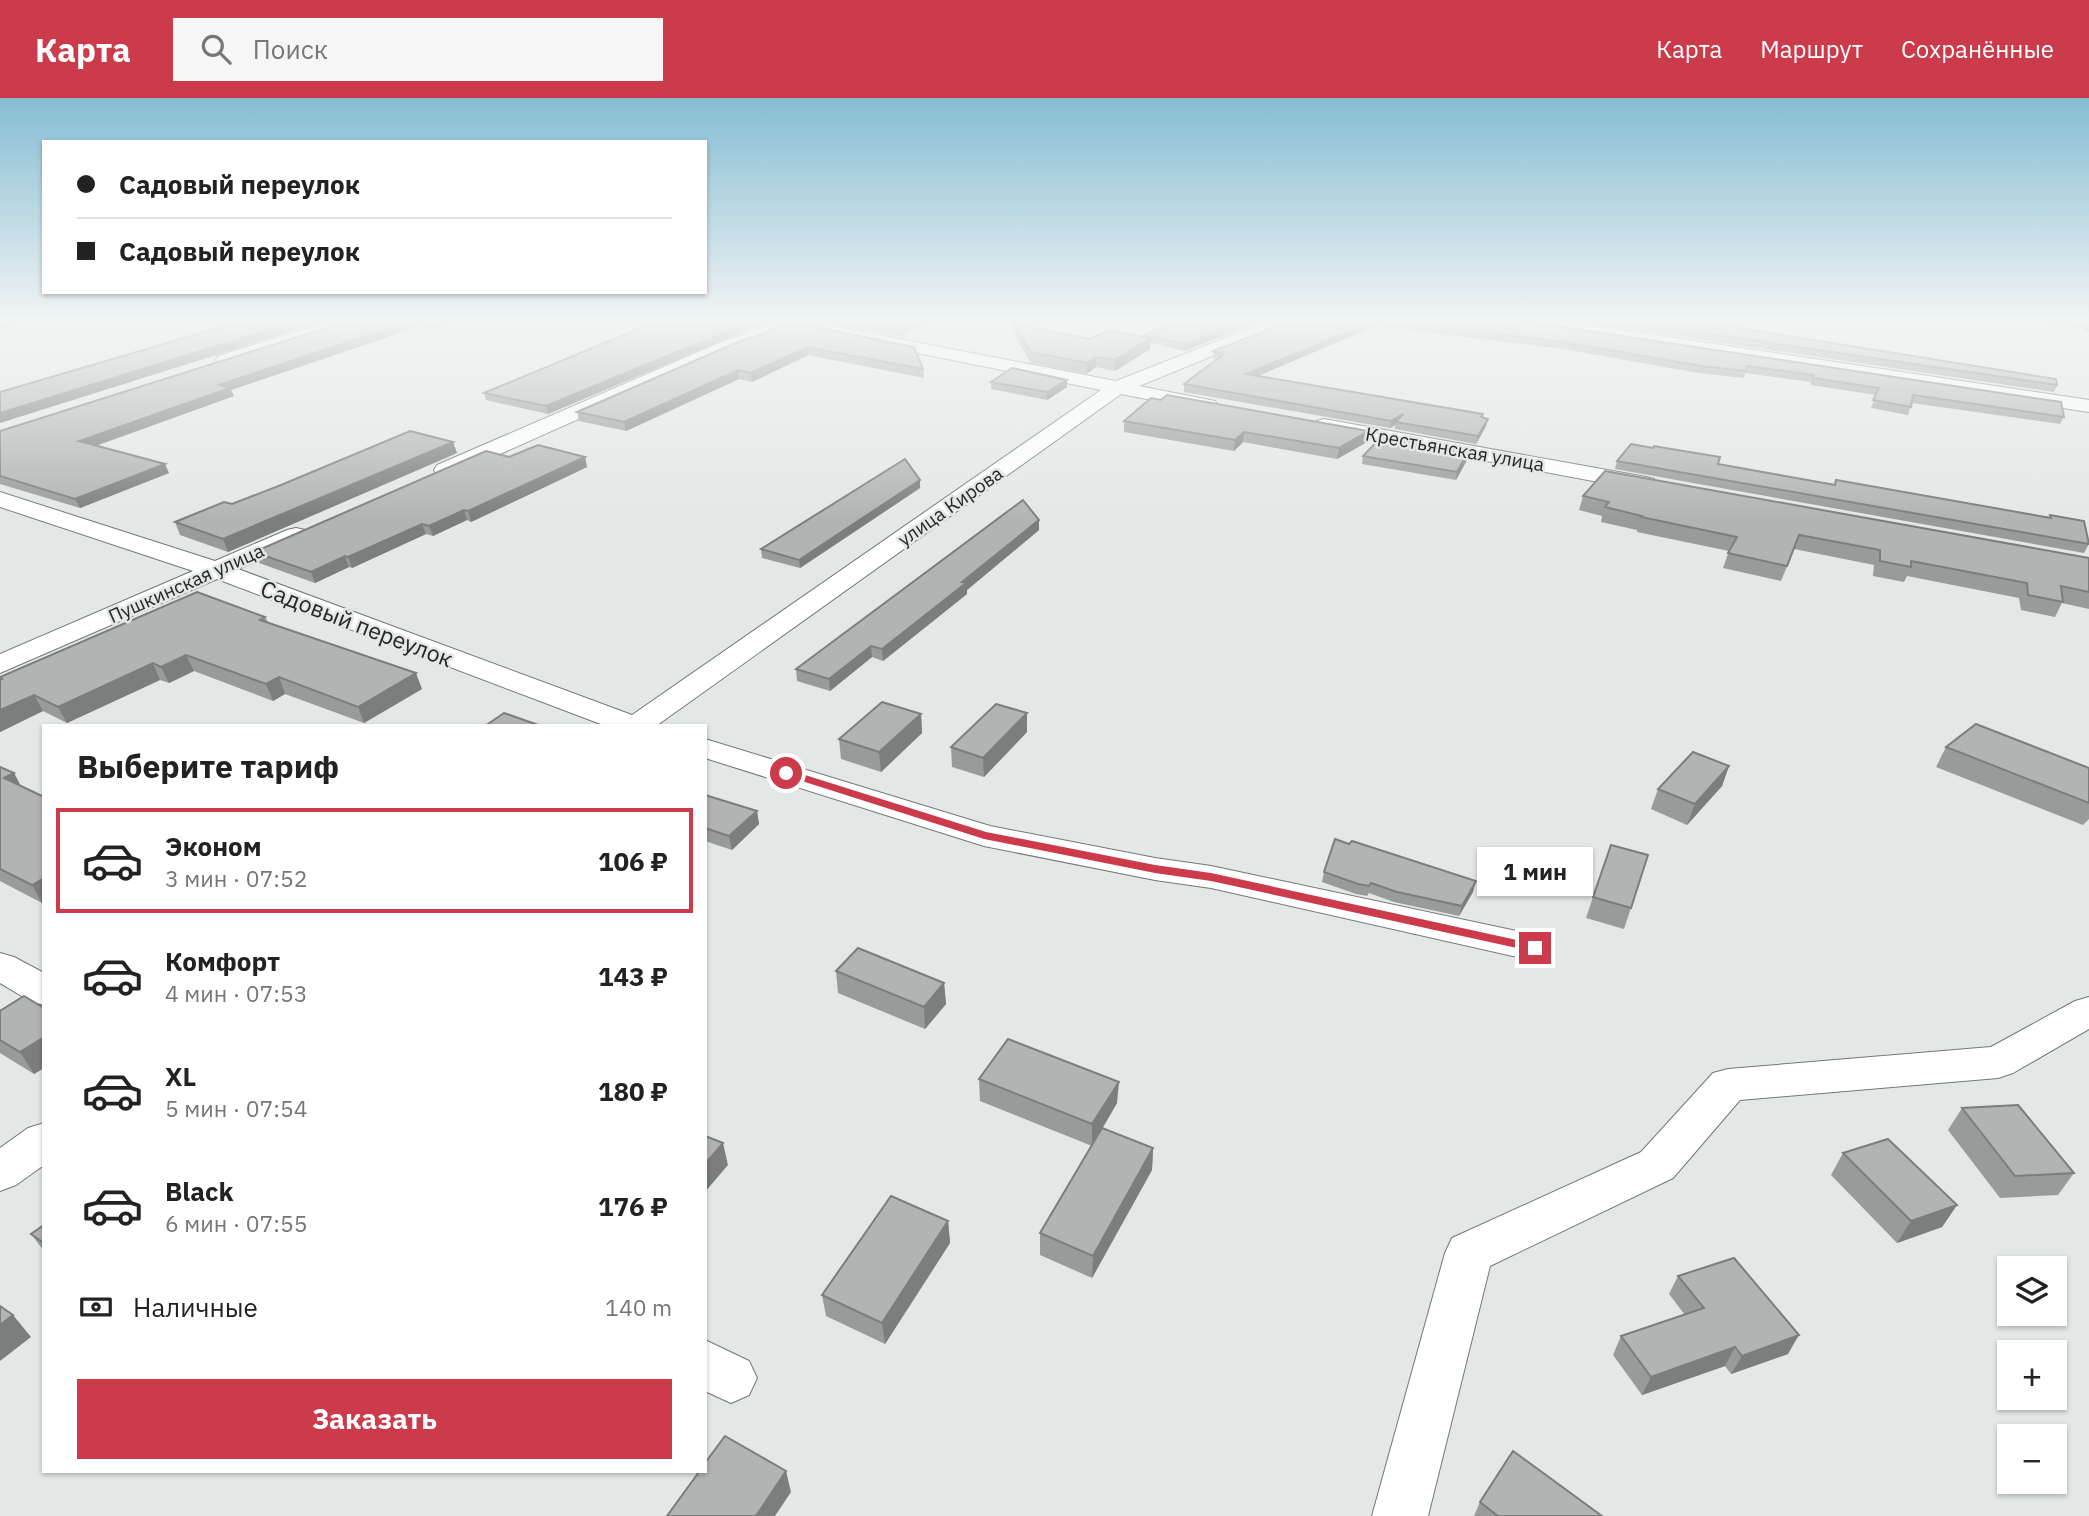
<!DOCTYPE html>
<html lang="ru">
<head>
<meta charset="utf-8">
<style>
  body { margin:0; font-family:"IBM Plex Sans",sans-serif; background:#f6f6f6; color:#222; height:100vh; display:flex; flex-direction:column; font-size:26px; white-space:nowrap }
  * { box-sizing:border-box; margin:0 }
  p { font-size:23px; color:#767676 }
  .icon { flex:none; width:38px; height:38px; fill:none; stroke:currentColor; stroke-width:2; stroke-linecap:round; stroke-linejoin:round }
  .map { position:relative; flex:1; overflow:hidden }
  .side { position:absolute; left:42px; top:626px; width:665px; height:749px; display:flex; flex-direction:column; background:#fff; border-radius:0px; box-shadow:0 2px 5px #0004 }
  .side>* { flex:none }
  .banner { position:absolute; left:42px; top:42px; width:665px; height:154px; border-radius:0px; box-shadow:0 2px 5px #0004; display:grid; align-content:center; height:154px; padding:0 35px; background:#fff }
  .fabs { position:absolute; left:1997px; top:1158px; display:grid; gap:14px }
  .fabs a { display:grid; place-items:center; width:70px; height:70px; border-radius:0px; background:#fff; box-shadow:0 2px 5px #0004; font-size:35px }
  .end { position:absolute; width:32px; height:32px; margin:-16px; border:9px solid #cb3b4b; background:#fff; box-shadow:0 0 0 4px #fff }
  .from { border-radius:50% }
  .bubble { position:absolute; height:49px; border-radius:0px; background:#fff; box-shadow:0 2px 5px #0004; font-size:23px; font-weight:700; line-height:49px; text-align:center }
  .banner b { display:flex; align-items:center; gap:24px; height:66px; font-size:26px }
  .banner b+b { border-top:2px solid #e0e0e0 }
  .banner i { width:18px; height:18px; background:#222 }
  ul { padding:0; list-style:none }
  li { display:flex; align-items:center; gap:21px; height:105px; margin:0 14px 10px; padding:0 21px; border:4px solid transparent; border-radius:0px }
  li div { flex:1 }
  li b { display:block; font-size:26px }
  li em { font-style:normal; font-weight:700 }
  li.active { border-color:#cb3b4b }
  li>.icon { width:63px; height:63px; stroke-width:1.5 }
  h2 { padding:0 35px; font-size:32px; line-height:84px }
  .pay { display:flex; align-items:center; gap:18px; height:77px; padding:0 35px; font-size:26px }
  .pay p { margin-inline-start:auto }
  .cta { display:flex; gap:14px; margin-top:auto; padding:14px 35px }
  .cta a { flex:1; height:80px; border-radius:0px; background:#cb3b4b; color:#fff; font-size:28px; font-weight:700; line-height:80px; text-align:center }
  header { display:flex; align-items:center; gap:42px; box-sizing:border-box; height:98px; padding:0 35px; background:#cb3b4b; color:#fff }
  header strong { font-size:33px }
  nav { display:flex; gap:38px; margin-inline-start:auto; font-size:24px }
  .search { width:490px; height:63px; background:#f6f6f6; display:flex; align-items:center; gap:18px; box-sizing:border-box; padding:0 24px; border-radius:0px; color:#767676; font-size:26px }
  .map>svg:first-child { display:block }
  .lines { fill:none; stroke-linecap:round; stroke-linejoin:round }
  .street-casing { stroke:#737775; stroke-width:2 }
  .street { fill:#fff; fill-rule:evenodd }
  .wall { fill:#989b9a }
  .shaded-wall { fill:#7c7e7d }
  .building { fill:#b1b4b3; stroke:#7c7e7d; stroke-width:2 }
  .route { fill:#cb3b4b }
  .labels { text-anchor:middle; dominant-baseline:central; stroke-width:5; stroke-linejoin:round; paint-order:stroke }
  .far-street-label { font-size:19px; fill:#252726; stroke:#e3e7e6 }
  .street-label { font-size:23px; fill:#252726; stroke:#e3e7e6 }
</style>
</head>
<body>
<header>
<strong>Карта</strong>
<div class="search"><svg class="icon" aria-label="search" viewBox="0 0 24 24"><circle cx="10" cy="10" r="6"/><path d="M15 15l6 6"/></svg>Поиск</div>
<nav><a>Карта</a><a>Маршрут</a><a>Сохранённые</a></nav>
</header>
<div class="map">
<svg width="2089" height="1418" viewBox="0 0 2089 1418">
  <rect width="100%" height="100%" fill="#e3e7e6"/>
  <g class="lines">
    <g class="street-casing">
      <g id="street">
        <polygon points="331,223 356,223 353,227 232,266 225,268 216,262 218,258"/>
        <polygon points="774,223 807,223 1116,283 1268,223 1291,223 1288,227 1139,288 1215,303 1218,307 1215,311 1208,313 1121,296 656,628 606,628 217,481 0,575 0,556 193,473 0,409 0,394 215,463 287,432 296,430 305,432 308,437 305,442 238,471 632,617 1101,292 793,230 731,253 453,377 437,377 434,372 437,367 719,245 775,225"/>
        <polygon points="1519,223 1560,223 2089,302 2089,314 1528,228"/>
        <polygon points="1324,321 1646,379 1654,381 1657,386 1654,391 1646,393 1317,331 1314,327 1317,323"/>
        <polygon points="705,641 990,728 1155,760 1211,768 1535,837 1548,841 1554,850 1548,859 1535,863 1211,790 1155,782 984,748 705,660"/>
        <polygon points="0,855 14,859 44,875 44,907 30,903 0,885"/>
        <polygon points="2089,899 2089,931 2013,975 1998,980 1740,1002 1673,1080 1490,1168 1428,1418 1372,1418 1445,1155 1452,1140 1641,1054 1713,975 1728,971 1991,949 2075,903"/>
        <polygon points="44,1025 44,1067 16,1087 0,1093 0,1050 28,1030"/>
        <polygon points="705,1242 749,1263 757,1280 749,1297 731,1305 705,1293"/>
      </g>
    </g>
    <use href="#street" class="street"/>
  </g>
  <g class="wall">
    <polygon points="348,223 460,223 436,231 420,228 231,292 234,298 96,348 169,375 80,410 0,386 0,333"/>
    <polygon points="636,223 769,223 548,316 486,302 484,295 650,225"/>
    <polygon points="818,223 930,223 906,234 907,240"/>
    <polygon points="1262,223 1184,253 1151,245 1150,251 1115,273 1096,269 1086,276 1031,265 1014,236 1013,226 1090,241 1145,239 1145,237"/>
    <polygon points="1290,223 1527,223 2064,319 2060,326 1912,305 1908,317 1871,310 1876,297 1811,287 1811,284 1745,275 1744,280 1699,275 1563,251 1376,228 1258,278 1483,316 1482,320 1488,321 1486,328 1476,346 1395,331 1395,327 1390,330 1184,294 1184,286 1217,261 1213,260 1213,253"/>
    <polygon points="1575,223 1715,223 1714,226 2057,287 2054,294"/>
    <polygon points="2015,223 2089,223 2089,234 2085,234 2083,230"/>
    <polygon points="792,224 923,271 924,280 808,257 752,284 739,281 626,333 579,323 577,314"/>
    <polygon points="991,284 1067,289 1047,302 991,291"/>
    <polygon points="1124,323 1368,333 1367,344 1337,361 1243,344 1234,353 1124,334"/>
    <polygon points="457,355 228,454 180,437 175,424 232,406"/>
    <polygon points="1363,358 1467,362 1456,382 1362,366"/>
    <polygon points="509,359 585,359 587,369 471,424 467,422 433,438 426,436 352,470 349,469 315,485 259,465 254,454"/>
    <polygon points="1617,363 1718,366 1834,386 1836,382 2049,419 2050,417 2089,446 2084,455 1615,371"/>
    <polygon points="920,390 800,470 762,460 761,451"/>
    <polygon points="1583,398 2089,460 2089,511 2062,505 2055,519 2021,512 2019,500 1907,478 1904,484 1873,478 1874,467 1794,451 1781,483 1723,470 1729,453 1637,434 1637,432 1601,424 1602,418 1579,412"/>
    <polygon points="1039,432 967,492 967,496 883,563 872,559 830,593 797,583 796,571"/>
    <polygon points="265,519 268,524 422,591 364,625 285,596 273,603 194,573 169,585 160,582 67,625 43,613 0,634 0,579"/>
    <polygon points="921,616 922,635 881,674 841,661 839,641"/>
    <polygon points="1027,634 984,679 952,669 951,649"/>
    <polygon points="1946,649 2089,670 2089,721 2083,727 1936,669"/>
    <polygon points="1729,668 1722,688 1687,727 1651,711 1658,691"/>
    <polygon points="0,669 14,675 21,688 44,699 44,804 42,805 0,783"/>
    <polygon points="705,697 757,713 759,726 732,752 705,743"/>
    <polygon points="1324,774 1473,794 1459,818 1394,804 1369,795 1367,798 1356,796 1322,784"/>
    <polygon points="1593,799 1631,810 1624,831 1586,820"/>
    <polygon points="836,873 944,885 946,906 925,931 838,895"/>
    <polygon points="44,910 44,970 34,976 0,955 0,913"/>
    <polygon points="979,981 1117,1005 1092,1048 980,1003"/>
    <polygon points="1962,1010 2074,1075 2058,1097 2000,1100 1948,1032"/>
    <polygon points="1153,1050 1152,1072 1092,1180 1040,1157 1040,1135"/>
    <polygon points="1843,1055 1957,1107 1942,1129 1897,1145 1831,1077"/>
    <polygon points="948,1123 950,1145 885,1246 826,1218 822,1197"/>
    <polygon points="44,1127 44,1153 31,1136"/>
    <polygon points="1678,1178 1788,1256 1731,1276 1725,1268 1642,1297 1613,1257 1621,1238 1685,1217 1669,1196"/>
    <polygon points="1480,1404 1602,1418 1474,1418"/>
  </g>
  <g class="shaded-wall">
    <polygon points="0,223 25,223 0,230"/>
    <polygon points="297,223 324,223 0,325 0,315"/>
    <polygon points="410,223 419,223 420,228 231,292 234,298 83,352 79,343 219,287"/>
    <polygon points="434,223 460,223 436,231"/>
    <polygon points="752,223 769,223 548,316 546,308"/>
    <polygon points="916,223 930,223 906,234 904,228"/>
    <polygon points="1245,223 1262,223 1184,253 1185,246"/>
    <polygon points="1374,223 1377,223 1376,228 1245,283 1246,276"/>
    <polygon points="1151,240 1150,251 1115,273 1115,262"/>
    <polygon points="807,249 808,257 752,284 751,275"/>
    <polygon points="1096,259 1096,269 1086,276 1087,265"/>
    <polygon points="738,272 739,281 626,333 624,324"/>
    <polygon points="1067,282 1067,289 1047,302 1047,294"/>
    <polygon points="1403,316 1396,324 1395,327 1390,330 1391,323"/>
    <polygon points="1488,321 1486,328 1476,346 1478,338"/>
    <polygon points="1368,333 1367,344 1337,361 1339,350"/>
    <polygon points="1244,334 1243,344 1234,353 1235,342"/>
    <polygon points="453,344 457,355 228,454 223,441"/>
    <polygon points="1468,354 1467,362 1456,382 1457,374"/>
    <polygon points="585,359 587,369 471,424 468,413"/>
    <polygon points="165,366 169,375 80,410 75,401"/>
    <polygon points="920,382 920,390 800,470 799,462"/>
    <polygon points="464,412 467,422 433,438 429,428"/>
    <polygon points="1039,422 1039,432 967,492 967,496 883,563 882,551"/>
    <polygon points="422,426 426,436 352,470 348,459"/>
    <polygon points="345,458 349,469 315,485 311,474"/>
    <polygon points="871,548 872,559 830,593 829,581"/>
    <polygon points="186,557 194,573 169,585 161,569"/>
    <polygon points="153,565 160,582 67,625 58,609"/>
    <polygon points="416,575 422,591 364,625 358,609"/>
    <polygon points="279,579 285,596 273,603 266,586"/>
    <polygon points="34,597 43,613 0,634 0,612"/>
    <polygon points="1027,615 1027,634 984,679 983,660"/>
    <polygon points="921,616 922,635 881,674 879,654"/>
    <polygon points="1729,668 1722,688 1687,727 1695,706"/>
    <polygon points="14,675 23,693 4,680"/>
    <polygon points="757,713 759,726 732,752 729,738"/>
    <polygon points="44,780 44,804 42,805 32,787"/>
    <polygon points="1476,783 1473,794 1459,818 1462,808"/>
    <polygon points="944,885 946,906 925,931 924,909"/>
    <polygon points="44,939 44,970 34,976 20,954"/>
    <polygon points="1119,984 1117,1005 1092,1048 1092,1026"/>
    <polygon points="723,1045 728,1067 705,1094 705,1066"/>
    <polygon points="1153,1050 1152,1072 1092,1180 1093,1158"/>
    <polygon points="1957,1107 1942,1129 1897,1145 1911,1123"/>
    <polygon points="948,1123 950,1145 885,1246 882,1225"/>
    <polygon points="13,1217 31,1239 0,1263 0,1227"/>
    <polygon points="1799,1237 1788,1256 1731,1276 1742,1258"/>
    <polygon points="1735,1249 1725,1268 1642,1297 1651,1279"/>
    <polygon points="786,1373 791,1394 775,1418 756,1418"/>
  </g>
  <g class="building">
    <polygon points="242,223 297,223 0,315 0,294"/>
    <polygon points="348,223 410,223 219,287 230,290 79,343 165,366 75,401 0,378 0,333"/>
    <polygon points="657,223 752,223 546,308 484,295"/>
    <polygon points="851,223 916,223 904,228 906,233"/>
    <polygon points="1178,223 1245,223 1185,246 1145,237"/>
    <polygon points="1290,223 1374,223 1246,276 1483,316 1481,319 1488,321 1478,338 1396,324 1403,316 1391,323 1184,286 1224,256 1213,253"/>
    <polygon points="1388,223 1527,223 1529,224 2061,304 2064,319 1913,297 1911,309 1873,302 1879,290 1813,280 1814,277 1747,268 1746,273 1701,268 1565,244"/>
    <polygon points="1622,223 1715,223 1714,226 2056,281 2057,287"/>
    <polygon points="792,224 914,249 923,271 807,249 751,275 738,272 624,324 577,314 731,247"/>
    <polygon points="1013,226 1090,241 1110,232 1151,240 1115,262 1096,259 1087,265 1031,254"/>
    <polygon points="1012,270 1067,282 1047,294 991,284"/>
    <polygon points="1167,297 1368,333 1339,350 1244,334 1235,342 1124,323 1151,300 1161,302"/>
    <polygon points="410,333 453,344 223,441 175,424 224,404 232,406 281,387"/>
    <polygon points="1381,339 1468,354 1457,374 1363,358"/>
    <polygon points="1631,346 1653,350 1654,348 1720,359 1718,366 1835,387 1836,382 2051,420 2050,417 2084,423 2089,446 1617,363"/>
    <polygon points="538,347 585,359 468,413 464,412 429,428 422,426 348,459 345,458 311,474 254,454 486,353 509,359"/>
    <polygon points="905,361 920,382 799,462 761,451"/>
    <polygon points="1605,373 2089,460 2089,494 2061,488 2063,504 2028,497 2027,485 1911,463 1911,469 1880,463 1880,452 1799,437 1787,468 1728,455 1737,439 1641,419 1642,418 1605,409 1609,404 1583,398"/>
    <polygon points="1023,402 1039,422 962,484 966,485 882,551 871,548 829,581 796,571"/>
    <polygon points="197,494 265,519 260,522 416,575 358,609 279,579 266,586 186,557 161,569 153,565 58,609 34,597 0,612 0,582 2,581 0,579"/>
    <polygon points="882,604 921,616 879,654 839,641"/>
    <polygon points="996,606 1027,615 983,660 951,649"/>
    <polygon points="504,615 541,628 485,628"/>
    <polygon points="1976,626 2089,670 2089,705 1946,649"/>
    <polygon points="1693,654 1729,668 1695,706 1658,691"/>
    <polygon points="0,669 14,675 4,680 44,699 44,780 32,787 0,771"/>
    <polygon points="705,697 757,713 729,738 705,730"/>
    <polygon points="1335,741 1349,746 1352,743 1476,783 1462,808 1397,794 1371,785 1369,788 1358,786 1324,774"/>
    <polygon points="1611,747 1648,757 1631,810 1593,799"/>
    <polygon points="858,850 944,885 924,909 836,873"/>
    <polygon points="24,898 44,910 44,939 20,954 0,942 0,913"/>
    <polygon points="1008,941 1119,984 1092,1026 979,981"/>
    <polygon points="2018,1007 2074,1075 2015,1078 1962,1010"/>
    <polygon points="1102,1030 1153,1050 1093,1158 1040,1135"/>
    <polygon points="705,1038 723,1045 705,1066"/>
    <polygon points="1888,1041 1957,1107 1911,1123 1843,1055"/>
    <polygon points="891,1098 948,1123 882,1225 822,1197"/>
    <polygon points="44,1127 44,1145 31,1136"/>
    <polygon points="1734,1160 1799,1237 1742,1258 1735,1249 1651,1279 1621,1238 1704,1210 1678,1178"/>
    <polygon points="0,1208 13,1217 0,1227"/>
    <polygon points="725,1338 786,1373 756,1418 667,1418 699,1374 705,1374 705,1365"/>
    <polygon points="1513,1353 1602,1418 1498,1418 1480,1404"/>
  </g>
  <linearGradient id="sky" x2="0" y2="1"><stop stop-color="#85bdd3"/><stop offset="0.53" stop-color="#f2f4f4"/><stop offset="1" stop-color="#f2f4f4" stop-opacity="0"/></linearGradient>
  <rect width="2089" height="421" fill="url(#sky)"/>
  <polygon class="route" points="786,671 986,734 1155,767 1211,775 1535,846 1542,850 1535,854 1211,783 1155,775 984,741 783,677 783,672"/>
  <g class="labels">
    <g class="far-street-label">
      <text transform="translate(1455 351) rotate(10)">Крестьянская улица</text>
      <text transform="translate(950 408) rotate(-35)">улица Кирова</text>
      <text transform="translate(186 485) rotate(-24)">Пушкинская улица</text>
    </g>
    <g class="street-label">
      <text transform="translate(357 525) rotate(21)">Садовый переулок</text>
    </g>
  </g>
</svg>
<div class="fabs">
<a><svg class="icon" aria-label="layers" viewBox="0 0 24 24"><path d="M12 4l9 5-9 5-9-5zM3 14l9 5 9-5"/></svg></a>
<a>+</a>
<a>−</a>
</div>
<i class="end from" style="left:786px;top:675px"></i>
<i class="end" style="left:1535px;top:850px"></i>
<div class="bubble" style="left:1477px;top:749px;width:116px">1 мин</div>
<div class="banner">
<b><i class="from"></i>Садовый переулок</b>
<b><i></i>Садовый переулок</b>
</div>
<section class="side">
<h2>Выберите тариф</h2>
<ul>
<li class="active"><svg class="icon" aria-label="car" viewBox="0 0 24 24"><path d="M5 17H2v-5l4-1 3-4h7l3 4 3 1v5h-3M9 17h6M6 11h13"/><circle cx="7" cy="17" r="2"/><circle cx="17" cy="17" r="2"/></svg><div><b>Эконом</b><p>3 мин · 07:52</p></div><em>106 ₽</em></li>
<li><svg class="icon" aria-label="car" viewBox="0 0 24 24"><path d="M5 17H2v-5l4-1 3-4h7l3 4 3 1v5h-3M9 17h6M6 11h13"/><circle cx="7" cy="17" r="2"/><circle cx="17" cy="17" r="2"/></svg><div><b>Комфорт</b><p>4 мин · 07:53</p></div><em>143 ₽</em></li>
<li><svg class="icon" aria-label="car" viewBox="0 0 24 24"><path d="M5 17H2v-5l4-1 3-4h7l3 4 3 1v5h-3M9 17h6M6 11h13"/><circle cx="7" cy="17" r="2"/><circle cx="17" cy="17" r="2"/></svg><div><b>XL</b><p>5 мин · 07:54</p></div><em>180 ₽</em></li>
<li><svg class="icon" aria-label="car" viewBox="0 0 24 24"><path d="M5 17H2v-5l4-1 3-4h7l3 4 3 1v5h-3M9 17h6M6 11h13"/><circle cx="7" cy="17" r="2"/><circle cx="17" cy="17" r="2"/></svg><div><b>Black</b><p>6 мин · 07:55</p></div><em>176 ₽</em></li>
</ul>
<div class="pay"><svg class="icon" aria-label="cash" viewBox="0 0 24 24"><path d="M3 7h18v10H3z"/><circle cx="12" cy="12" r="2"/></svg>Наличные<p>140 m</p></div>
<div class="cta"><a>Заказать</a></div>
</section>
</div>
</body>
</html>
